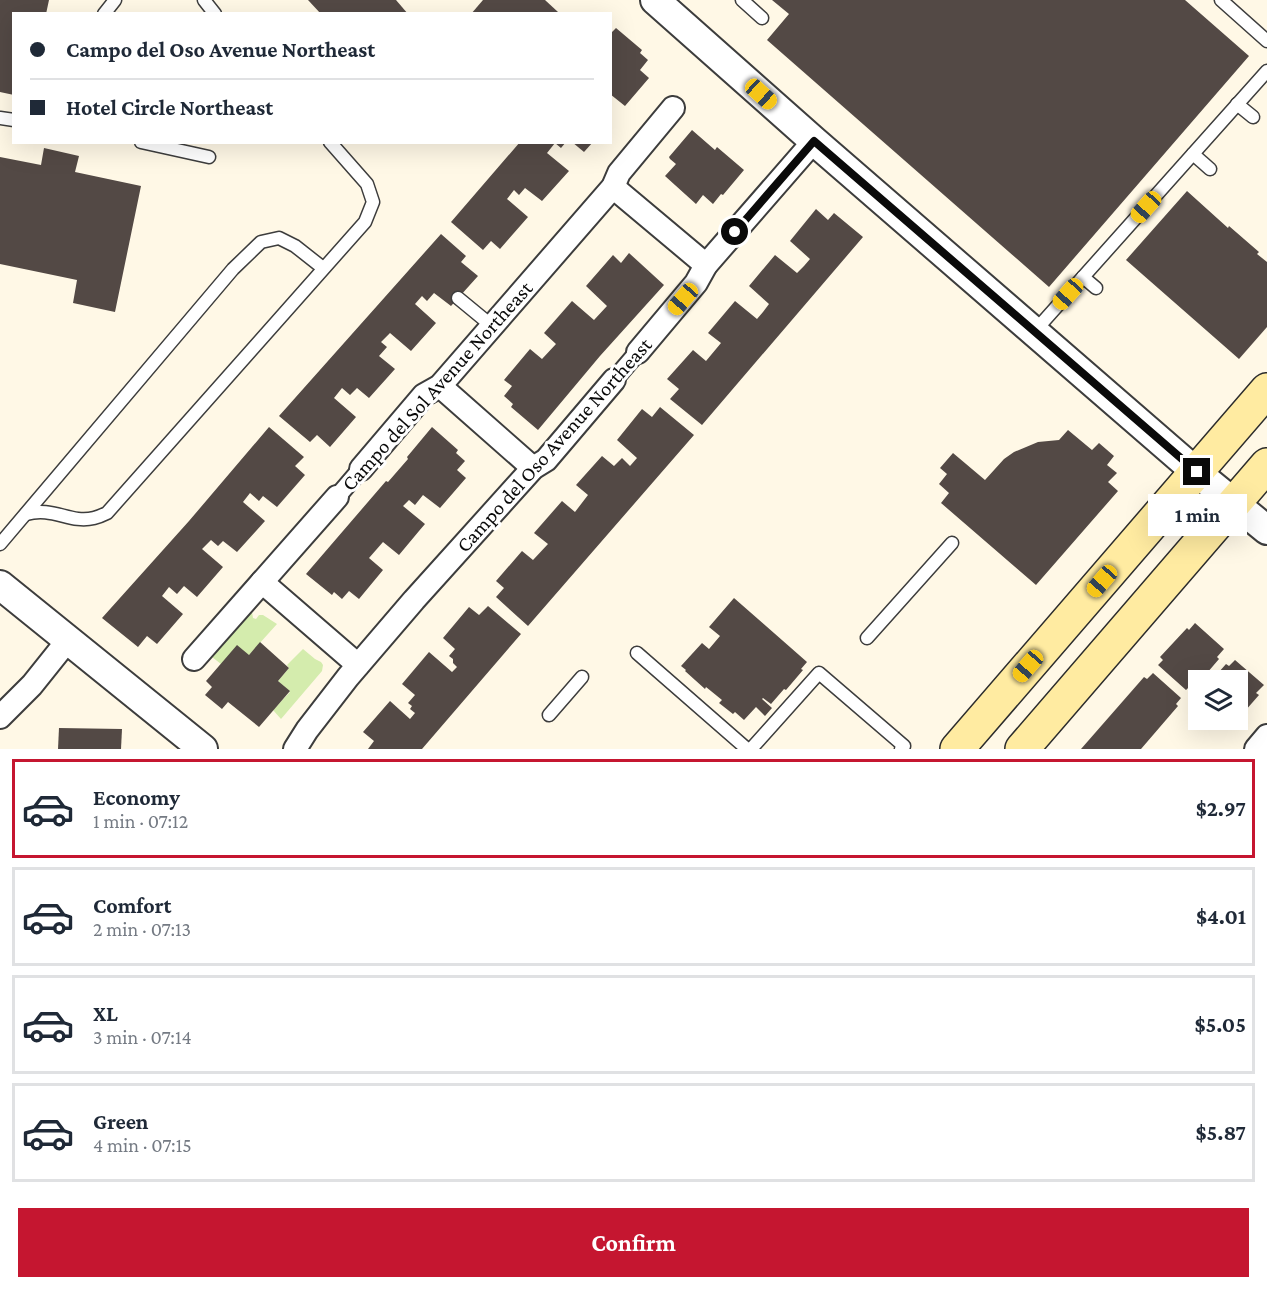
<!DOCTYPE html>
<html lang="en">
<head>
<meta charset="utf-8">
<style>
  body { margin:0; font-family:"Crimson Pro",serif; background:#f6f6f7; color:#1f2937; height:100vh; display:flex; flex-direction:column; font-size:22px; white-space:nowrap }
  * { box-sizing:border-box; margin:0 }
  p { font-size:20px; color:#747a83 }
  .icon { flex:none; width:33px; height:33px; fill:none; stroke:currentColor; stroke-width:2; stroke-linecap:round; stroke-linejoin:round }
  .map { position:relative; height:749px; overflow:hidden }
  .drawer { display:flex; flex-direction:column; background:#fff; flex:1 }
  .drawer>* { flex:none }
  .banner { position:absolute; left:12px; top:12px; width:600px; height:132px; border-radius:0px; box-shadow:0 6px 24px #0002; display:grid; align-content:center; height:132px; padding:0 18px; background:#fff }
  .controls { position:absolute; left:1188px; top:670px; display:grid; gap:12px }
  .controls a { display:grid; place-items:center; width:60px; height:60px; border-radius:0px; background:#fff; box-shadow:0 6px 24px #0002; font-size:30px }
  .end { position:absolute; width:27px; height:27px; margin:-14px; border:8px solid #0a0a0a; background:#fff; box-shadow:0 0 0 3px #fff }
  .from { border-radius:50% }
  .bubble { position:absolute; height:42px; border-radius:0px; background:#fff; box-shadow:0 6px 24px #0002; font-size:20px; font-weight:700; line-height:42px; text-align:center }
  .car { position:absolute; width:18px; height:36px; margin:-18px -9px; border-radius:8px; box-shadow:0 0 4px 2px #0007; background:linear-gradient(#f5c518 24%,#345 0 40%,#f5c518 0 76%,#345 0 86%,#f5c518 0) }
  .banner b { display:flex; align-items:center; gap:21px; height:57px; font-size:22px }
  .banner b+b { border-top:2px solid #e0e1e3 }
  .banner i { width:15px; height:15px; background:#1f2937 }
  ul { padding:10px 0 0; list-style:none }
  li { display:flex; align-items:center; gap:18px; height:99px; margin:0 12px 9px; padding:0 6px; border:3px solid #e0e1e3; border-radius:0px }
  li div { flex:1 }
  li b { display:block; font-size:22px }
  li em { font-style:normal; font-weight:700 }
  li.on { border-color:#c51630 }
  li>.icon { width:54px; height:54px; stroke-width:1.5 }
  .button { display:flex; gap:12px; margin-top:auto; padding:12px 18px }
  .button a { flex:1; height:69px; border-radius:0px; background:#c51630; color:#fff; font-size:24px; font-weight:700; line-height:69px; text-align:center }
  .map>svg:first-child { display:block }
  .green { fill:#d4ecad }
  .building { fill:#534945 }
  .lines { fill:none; stroke-linecap:round; stroke-linejoin:round }
  .service-casing { stroke:#3d3d3d; stroke-width:15 }
  .pedestrian-casing { stroke:#3d3d3d; stroke-width:20 }
  .minor-casing { stroke:#3d3d3d; stroke-width:26 }
  .tertiary-casing { stroke:#3d3d3d; stroke-width:32 }
  .secondary-casing { stroke:#2c2c2c; stroke-width:36 }
  .service { stroke:#fff; stroke-width:12 }
  .pedestrian { stroke:#fff; stroke-width:16 }
  .minor { stroke:#fff; stroke-width:22 }
  .tertiary { stroke:#fff; stroke-width:28 }
  .secondary { stroke:#ffeba1; stroke-width:33 }
  .route { stroke:#0a0a0a; stroke-width:8 }
  .labels { text-anchor:middle; dominant-baseline:central; stroke-width:6; stroke-linejoin:round; paint-order:stroke }
  .street-label { font-size:21px; fill:#0a0a0a; stroke:#fff }
</style>
</head>
<body>
<div class="map">
<svg width="1267" height="749" viewBox="0 0 1267 749">
  <rect width="100%" height="100%" fill="#fff8e6"/>
  <g class="green">
    <polygon points="252,612 253,618 256,619 259,615 263,615 277,624 249,655 221,664 212,657"/>
    <polygon points="303,649 315,659 321,662 323,665 322,671 281,719 273,710 290,692 278,681 289,668 287,665"/>
  </g>
  <g class="building">
    <polygon points="0,0 49,0 46,14 14,14 14,95 0,92"/>
    <polygon points="308,0 396,0 408,14 321,14"/>
    <polygon points="483,0 545,0 558,12 556,14 471,14"/>
    <polygon points="772,0 1185,0 1249,56 1049,287 767,40 789,14"/>
    <polygon points="616,28 642,50 640,53 648,60 640,70 649,78 625,106 610,94 610,34"/>
    <polygon points="692,130 715,150 717,147 744,170 723,195 721,194 713,204 703,195 696,204 665,176 676,164 670,159 669,157"/>
    <polygon points="520,142 566,142 561,148 555,143 547,153 569,171 542,201 525,188 519,195 514,190 507,199 528,217 500,249 491,241 483,250 451,222"/>
    <polygon points="572,142 593,142 584,152"/>
    <polygon points="44,148 79,156 75,172 141,186 115,312 73,303 77,280 0,264 0,157 41,165"/>
    <polygon points="1187,191 1228,228 1229,226 1259,252 1257,254 1267,262 1267,327 1239,359 1126,260"/>
    <polygon points="816,209 828,220 834,213 863,237 702,425 670,399 679,389 667,379 693,350 706,361 721,343 708,333 735,301 757,319 763,312 769,304 749,286 775,255 797,273 804,266 810,259 790,241"/>
    <polygon points="441,234 466,256 461,262 478,276 451,306 434,293 427,301 422,296 415,304 436,323 411,351 390,333 381,342 387,347 379,356 395,369 369,398 357,388 350,395 342,388 334,398 356,417 330,447 317,435 310,442 279,416"/>
    <polygon points="629,253 664,285 600,356 538,430 511,407 513,404 504,396 512,386 504,380 530,349 542,359 556,344 544,333 572,301 594,320 607,306 586,286 613,255 621,263"/>
    <polygon points="660,407 694,435 528,626 496,597 504,588 496,581 522,551 533,560 548,544 534,533 562,501 575,512 588,495 576,485 602,456 614,466 622,458 630,466 637,458 617,440 642,409 652,417"/>
    <polygon points="269,427 304,457 295,466 305,475 277,507 263,496 259,501 250,493 243,502 265,521 237,552 223,541 218,546 211,540 202,549 223,567 197,597 184,586 177,594 169,587 162,596 183,614 157,644 147,636 138,647 102,618 189,521"/>
    <polygon points="432,427 458,450 456,453 465,461 457,470 466,478 440,508 423,495 415,505 409,500 403,506 425,524 419,531 399,555 383,542 369,558 383,570 359,599 349,591 342,599 334,592 332,595 306,574 386,481 388,482 408,459 407,457"/>
    <polygon points="1068,430 1092,450 1099,443 1114,456 1107,465 1117,473 1108,482 1118,491 1036,585 941,503 949,493 939,484 947,474 940,468 953,453 985,480 1004,459 1014,452 1038,442 1059,440"/>
    <polygon points="734,598 807,662 801,669 803,670 786,690 784,689 771,704 763,698 762,699 772,708 765,716 756,707 744,720 735,712 733,714 719,703 722,700 706,687 705,689 685,671 686,670 681,666 702,643 709,649 720,636 709,627"/>
    <polygon points="488,606 521,634 422,749 368,749 374,741 363,732 390,701 410,719 415,713 410,709 412,706 408,703 415,695 402,684 429,652 452,672 457,667 453,663 453,659 449,656 455,649 443,638 469,607 479,615"/>
    <polygon points="1195,623 1224,649 1217,657 1219,659 1195,687 1192,684 1186,690 1158,665 1163,660 1160,657 1187,628 1189,630"/>
    <polygon points="260,642 289,668 278,681 290,691 259,727 228,702 222,709 205,695 212,687 206,681 237,645 249,655"/>
    <polygon points="1235,660 1264,685 1256,693 1259,695 1238,719 1238,681 1211,681 1226,664 1229,666"/>
    <polygon points="1153,673 1181,698 1176,704 1178,706 1141,749 1081,749 1144,677 1147,679"/>
    <polygon points="1219,720 1237,720 1235,723 1232,720 1226,727"/>
    <polygon points="59,728 122,729 121,749 58,749"/>
  </g>
  <g class="lines">
    <g class="service-casing">
      <g id="service">
        <polyline points="204,0 215,14"/>
        <polyline points="742,0 762,18"/>
        <polyline points="1221,0 1267,41"/>
        <polyline points="104,14 115,0"/>
        <polyline points="1237,104 1253,117"/>
        <polyline points="0,118 14,120"/>
        <polyline points="141,142 209,157"/>
        <polyline points="1193,154 1210,169"/>
        <polyline points="1083,277 1096,288"/>
        <polyline points="458,298 492,326"/>
        <polyline points="1034,332 1267,71"/>
        <path d="M26,514C53,506 70,524 94,518C98,517 103,515 107,513L365,222L373,202L367,184L330,142"/>
        <polyline points="0,544 233,269 261,242 279,238 295,246 323,268"/>
        <polyline points="867,638 952,543"/>
        <polyline points="637,653 747,749"/>
        <polyline points="549,715 582,677"/>
        <polyline points="751,749 819,673 904,746 901,749"/>
      </g>
    </g>
    <g class="pedestrian-casing">
      <g id="pedestrian">
        <polyline points="614,380 638,352"/>
        <polyline points="337,497 361,469"/>
      </g>
    </g>
    <g class="minor-casing">
      <g id="minor">
        <polyline points="613,187 706,265"/>
        <polyline points="638,352 696,283 706,265 814,141"/>
        <polyline points="440,386 533,468"/>
        <polyline points="361,469 424,395 440,386 613,187 619,173 673,108"/>
        <polyline points="262,582 358,665"/>
        <polyline points="194,659 337,497"/>
        <polyline points="0,717 32,685 68,640"/>
        <polyline points="295,749 307,730 348,677 414,600 533,468 546,460 614,380"/>
        <polyline points="1256,749 1267,736"/>
      </g>
    </g>
    <g class="tertiary-casing">
      <g id="tertiary">
        <polyline points="655,0 814,141 1196,472 1267,530"/>
        <polyline points="0,585 203,749"/>
      </g>
    </g>
    <g class="secondary-casing">
      <g id="secondary">
        <polyline points="957,749 1267,390"/>
        <polyline points="1022,749 1267,465"/>
      </g>
    </g>
    <use href="#service" class="service"/>
    <use href="#pedestrian" class="pedestrian"/>
    <use href="#minor" class="minor"/>
    <use href="#tertiary" class="tertiary"/>
    <use href="#secondary" class="secondary"/>
  </g>
  <g class="lines">
    <polyline class="route" points="735,232 814,141 1197,472"/>
  </g>
  <g class="labels">
    <g class="street-label">
      <text transform="translate(437 386) rotate(-48)">Campo del Sol Avenue Northeast</text>
      <text transform="translate(554 445) rotate(-48)">Campo del Oso Avenue Northeast</text>
    </g>
  </g>
</svg>
<div class="controls">
<a><svg class="icon" aria-label="layers" viewBox="0 0 24 24"><path d="M12 4l9 5-9 5-9-5zM3 14l9 5 9-5"/></svg></a>
</div>
<i class="end from" style="left:735px;top:232px"></i>
<i class="end" style="left:1197px;top:472px"></i>
<div class="bubble" style="left:1148px;top:494px;width:99px">1 min</div>
<i class="car" style="left:761px;top:94px;rotate:132deg"></i>
<i class="car" style="left:1146px;top:207px;rotate:222deg"></i>
<i class="car" style="left:1068px;top:294px;rotate:222deg"></i>
<i class="car" style="left:683px;top:299px;rotate:221deg"></i>
<i class="car" style="left:1102px;top:581px;rotate:221deg"></i>
<i class="car" style="left:1028px;top:666px;rotate:221deg"></i>
<div class="banner">
<b><i class="from"></i>Campo del Oso Avenue Northeast</b>
<b><i></i>Hotel Circle Northeast</b>
</div>
</div>
<section class="drawer">
<ul>
<li class="on"><svg class="icon" aria-label="car" viewBox="0 0 24 24"><path d="M5 17H2v-5l4-1 3-4h7l3 4 3 1v5h-3M9 17h6M6 11h13"/><circle cx="7" cy="17" r="2"/><circle cx="17" cy="17" r="2"/></svg><div><b>Economy</b><p>1 min · 07:12</p></div><em>$2.97</em></li>
<li><svg class="icon" aria-label="car" viewBox="0 0 24 24"><path d="M5 17H2v-5l4-1 3-4h7l3 4 3 1v5h-3M9 17h6M6 11h13"/><circle cx="7" cy="17" r="2"/><circle cx="17" cy="17" r="2"/></svg><div><b>Comfort</b><p>2 min · 07:13</p></div><em>$4.01</em></li>
<li><svg class="icon" aria-label="car" viewBox="0 0 24 24"><path d="M5 17H2v-5l4-1 3-4h7l3 4 3 1v5h-3M9 17h6M6 11h13"/><circle cx="7" cy="17" r="2"/><circle cx="17" cy="17" r="2"/></svg><div><b>XL</b><p>3 min · 07:14</p></div><em>$5.05</em></li>
<li><svg class="icon" aria-label="car" viewBox="0 0 24 24"><path d="M5 17H2v-5l4-1 3-4h7l3 4 3 1v5h-3M9 17h6M6 11h13"/><circle cx="7" cy="17" r="2"/><circle cx="17" cy="17" r="2"/></svg><div><b>Green</b><p>4 min · 07:15</p></div><em>$5.87</em></li>
</ul>
<div class="button"><a>Confirm</a></div>
</section>
</body>
</html>
